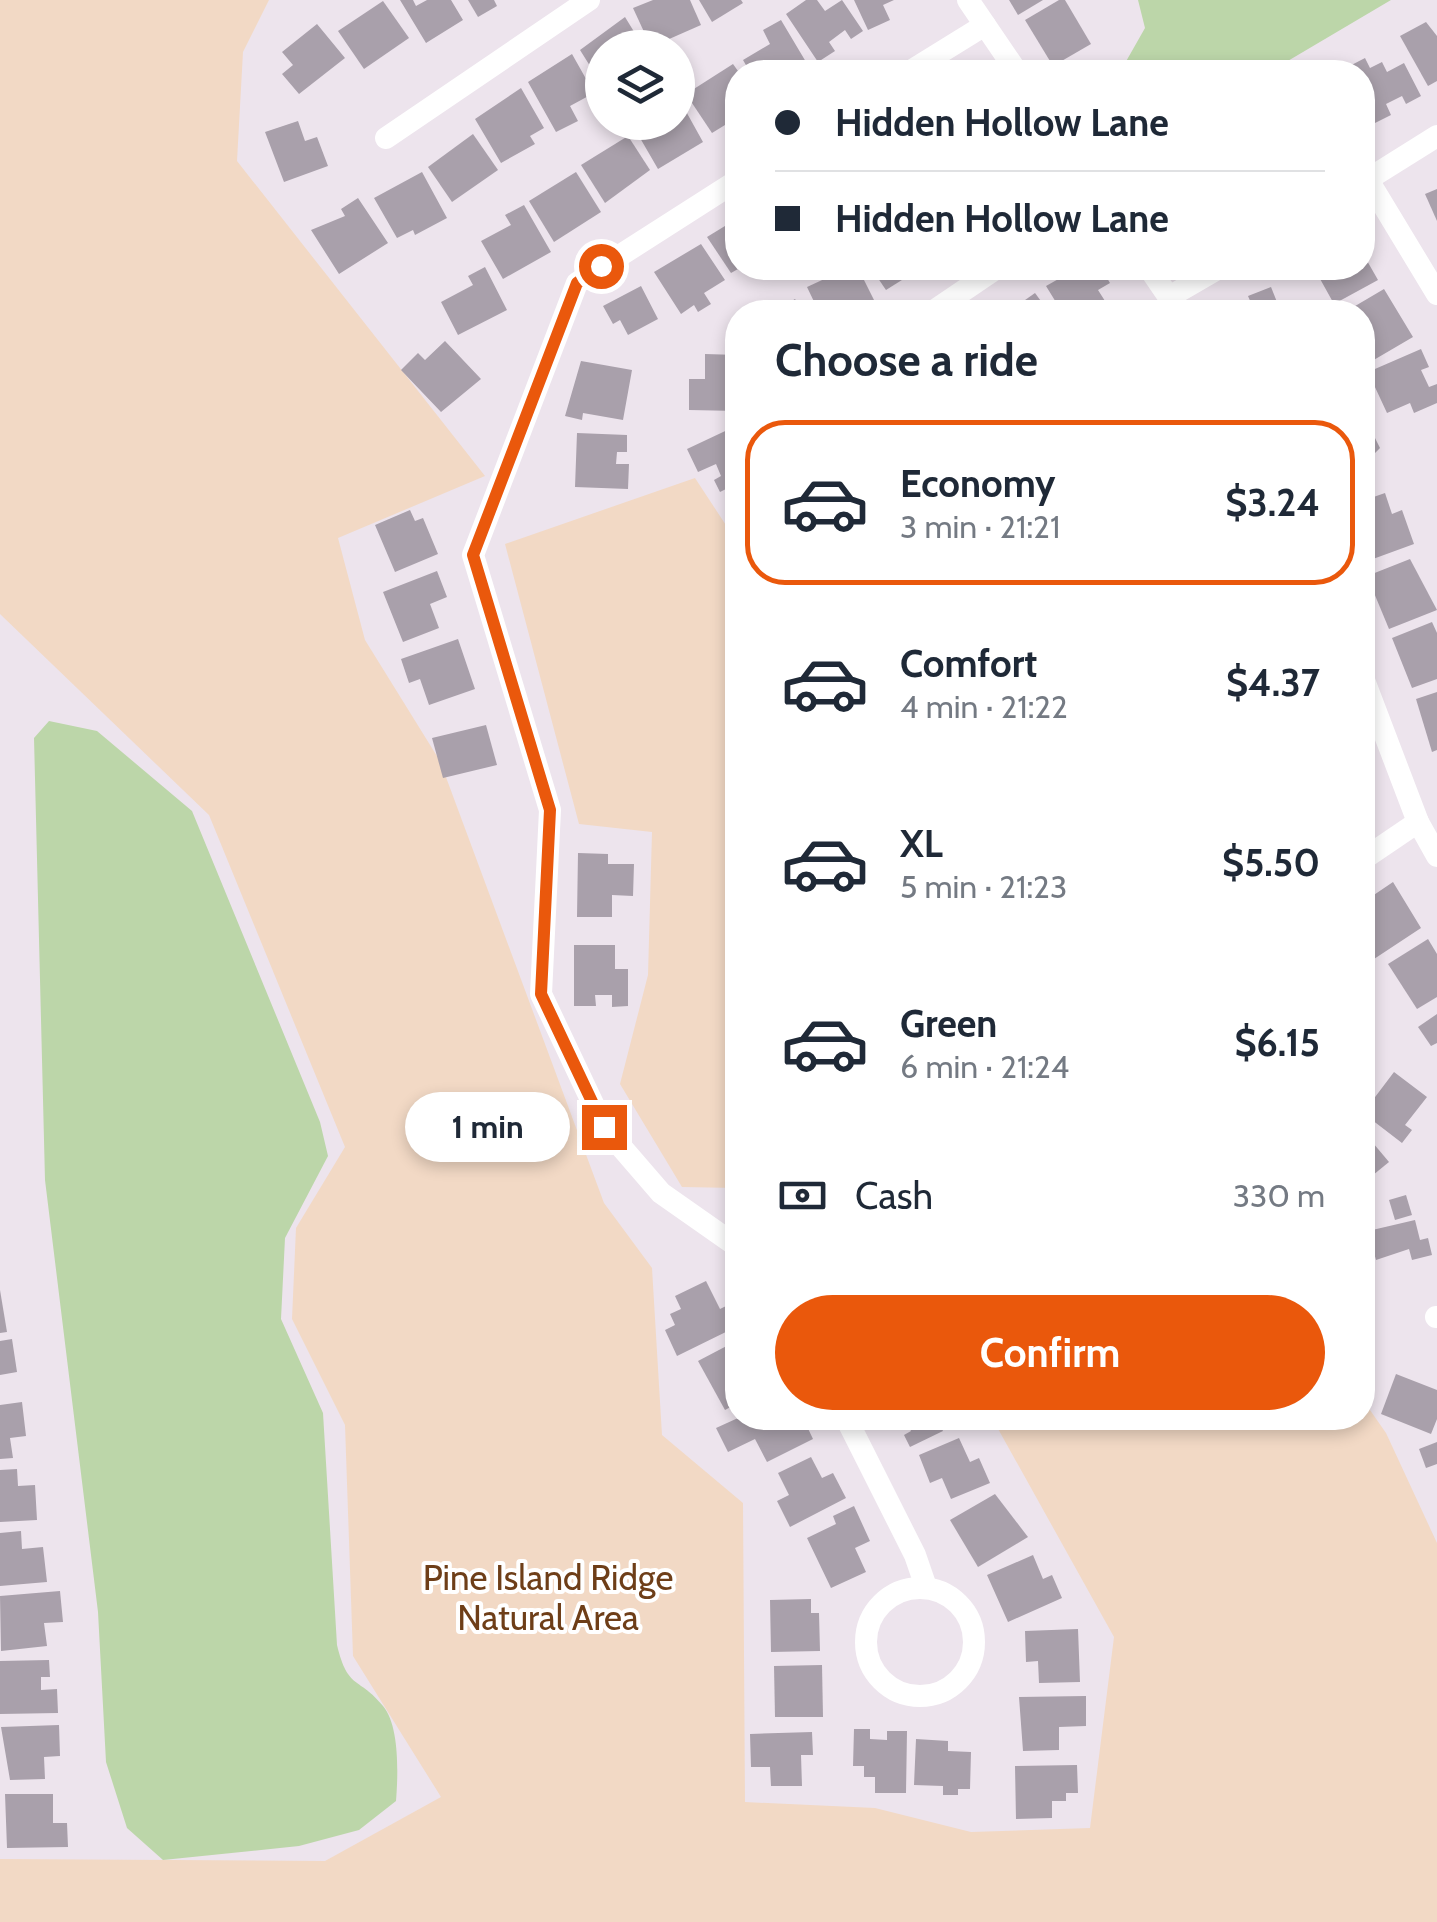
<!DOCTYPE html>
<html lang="en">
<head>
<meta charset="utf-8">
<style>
  body { margin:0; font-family:Cabin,sans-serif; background:#f2f2f3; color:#1f2937; height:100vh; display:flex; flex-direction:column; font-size:38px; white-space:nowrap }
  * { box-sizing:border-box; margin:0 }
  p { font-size:32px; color:#747a83 }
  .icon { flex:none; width:55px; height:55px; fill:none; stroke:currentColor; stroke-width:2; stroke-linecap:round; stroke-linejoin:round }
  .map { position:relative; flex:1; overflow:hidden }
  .drawer { position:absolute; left:725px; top:300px; width:650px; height:1130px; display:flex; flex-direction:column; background:#fff; border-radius:40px; box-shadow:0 5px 15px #0003 }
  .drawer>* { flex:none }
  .hud { position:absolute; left:725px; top:60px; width:650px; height:220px; border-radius:40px; box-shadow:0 5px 15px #0003; display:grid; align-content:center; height:220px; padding:0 50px; background:#fff }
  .buttons { position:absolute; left:585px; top:30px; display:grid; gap:20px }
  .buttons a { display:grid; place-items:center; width:110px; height:110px; border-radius:50%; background:#fff; box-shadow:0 5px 15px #0003; font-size:50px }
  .end { position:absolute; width:45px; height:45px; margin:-22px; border:12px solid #ea580c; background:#fff; box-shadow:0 0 0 5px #fff }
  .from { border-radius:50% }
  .bubble { position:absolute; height:70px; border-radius:35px; background:#fff; box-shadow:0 5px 15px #0003; font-size:32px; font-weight:800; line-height:70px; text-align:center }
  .hud b { display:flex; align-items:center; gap:35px; height:95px; font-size:38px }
  .hud b+b { border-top:2px solid #e0e1e3 }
  .hud i { width:25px; height:25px; background:#1f2937 }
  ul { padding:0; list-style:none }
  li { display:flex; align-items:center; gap:30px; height:165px; margin:0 20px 15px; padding:0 30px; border:5px solid transparent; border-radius:40px }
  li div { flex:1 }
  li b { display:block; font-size:38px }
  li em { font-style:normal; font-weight:800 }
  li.current { border-color:#ea580c }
  li>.icon { width:90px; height:90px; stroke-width:1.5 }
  h2 { padding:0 50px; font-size:45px; line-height:120px }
  .pay { display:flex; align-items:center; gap:25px; height:110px; padding:0 50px; font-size:38px }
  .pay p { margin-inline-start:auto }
  .cta { display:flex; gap:20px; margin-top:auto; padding:20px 50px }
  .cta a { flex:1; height:115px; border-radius:60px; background:#ea580c; color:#fff; font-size:40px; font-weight:800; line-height:115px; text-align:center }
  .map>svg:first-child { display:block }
  .park { fill:#f2d9c5 }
  .water { fill:#bcd6a9 }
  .building { fill:#a9a0ab }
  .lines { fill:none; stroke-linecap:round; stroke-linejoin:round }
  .minor { stroke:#fff; stroke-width:22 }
  .route { stroke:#ea580c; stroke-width:12 }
  .labels { text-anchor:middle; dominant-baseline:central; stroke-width:8; stroke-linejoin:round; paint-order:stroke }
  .park-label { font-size:35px; fill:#6e3e18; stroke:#fff }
</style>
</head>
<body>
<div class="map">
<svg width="1437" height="1922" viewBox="0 0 1437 1922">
  <rect width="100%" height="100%" fill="#ede4ed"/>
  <g class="park">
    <polygon points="0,0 269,0 243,52 237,161 485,476 338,538 365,640 440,761 604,1203 652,1268 662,1435 743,1503 745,1802 875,1808 971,1832 1090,1828 1114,1637 992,1418 1362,1418 1363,1400 1386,1433 1437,1543 1437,1922 0,1922 0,1859 325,1861 441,1797 353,1656 345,1425 292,1319 296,1228 345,1147 209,815 0,614"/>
    <polygon points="695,478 737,542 737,1188 682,1187 620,1084 648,975 652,832 579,824 505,544"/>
  </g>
  <g class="water">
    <polygon points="1138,0 1391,0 1269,72 1120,72 1145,28"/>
    <path d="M49,721L97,731L192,811L320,1122L328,1156L285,1238L281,1319L323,1413L337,1645C348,1691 359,1676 383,1706C400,1726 398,1776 396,1801L359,1830L299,1846L163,1860L127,1828L106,1762L98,1612L45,1180L34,738Z"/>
  </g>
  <g class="building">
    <polygon points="400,0 413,0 416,6 427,0 451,0 463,20 426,43"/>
    <polygon points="468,0 494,0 497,6 478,17"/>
    <polygon points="653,0 690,0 701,25 651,47 633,8"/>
    <polygon points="699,0 741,0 743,3 712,22"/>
    <polygon points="806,0 817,0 825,11 842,0 863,31 851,39 845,30 829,42 835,51 818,62 786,14"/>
    <polygon points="854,0 894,0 883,5 890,20 868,30"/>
    <polygon points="1009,0 1043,0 1018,15"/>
    <polygon points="1059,0 1065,0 1091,44 1053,66 1025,20"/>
    <polygon points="383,1 409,38 364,69 338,31"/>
    <polygon points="625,17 644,48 602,48 602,85 580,50"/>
    <polygon points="781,20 809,67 800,72 750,72 743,60 770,44 763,30"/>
    <polygon points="1426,22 1437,36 1437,81 1428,86 1400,36"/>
    <polygon points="317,24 345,58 299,94 282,74 293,65 282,52"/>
    <polygon points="572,54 594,93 570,106 578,121 556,132 528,82"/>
    <polygon points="1365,58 1370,68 1382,62 1387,72 1404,63 1421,96 1406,104 1402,96 1386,104 1391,115 1369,126 1362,114 1362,72 1338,72"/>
    <polygon points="733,64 738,71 738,117 712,133 686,94"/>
    <polygon points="521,88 544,128 530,136 535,144 501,163 475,119"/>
    <polygon points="678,97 703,142 658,169 636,131 652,122 678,122"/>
    <polygon points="298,121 305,141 317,137 328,166 284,182 265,132"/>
    <polygon points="473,134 498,170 452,202 428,167"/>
    <polygon points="628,136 650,170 605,203 581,165"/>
    <polygon points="422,172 447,218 415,235 413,230 397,238 374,198"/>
    <polygon points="576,172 601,212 554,242 529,201"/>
    <polygon points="1437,189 1437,221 1425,194"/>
    <polygon points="358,198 388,243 339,274 311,230 345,216 341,209"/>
    <polygon points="524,205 551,252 503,279 481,241 511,225 505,215"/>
    <polygon points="738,218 738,269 731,273 707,237"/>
    <polygon points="701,244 725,280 704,293 711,304 698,312 694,305 681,314 654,272"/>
    <polygon points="1366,259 1378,280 1334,304 1314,268 1362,268"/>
    <polygon points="485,267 507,310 458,335 441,302 473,285 468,276"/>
    <polygon points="848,268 858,268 874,300 848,312 819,312 807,287"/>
    <polygon points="871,268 921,268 886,290"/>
    <polygon points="1078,268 1101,268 1110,283 1098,290 1105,301 1095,306 1099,312 1062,312 1046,286"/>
    <polygon points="641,286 658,319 628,335 620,320 613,324 603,306"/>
    <polygon points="1271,287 1281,312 1227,312 1251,303 1248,296"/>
    <polygon points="1384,289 1413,337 1372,361 1362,346 1362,312 1345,312"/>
    <polygon points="1035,293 1049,312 1012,312 1018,305"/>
    <polygon points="795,299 804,312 774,312"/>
    <polygon points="445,341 481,379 441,412 401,370 418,353 425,360"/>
    <polygon points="1421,349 1429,367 1421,370 1429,387 1437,384 1437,403 1414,413 1410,403 1387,413 1368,372"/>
    <polygon points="705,354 738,355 738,411 689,410 689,379 705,379"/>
    <polygon points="581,361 632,370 623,420 583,413 582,420 565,416"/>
    <polygon points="1366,420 1380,448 1367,461 1370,468 1363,471 1369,483 1362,486 1362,422"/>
    <polygon points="738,425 738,483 720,492 714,480 721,476 716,464 698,472 687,449"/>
    <polygon points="577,433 627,435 627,452 617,452 616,464 629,464 628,489 575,487"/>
    <polygon points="1385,493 1392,514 1402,510 1414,544 1362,563 1362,501"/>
    <polygon points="410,510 415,521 423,518 438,554 395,572 375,525"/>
    <polygon points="1410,559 1437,610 1389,629 1367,576"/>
    <polygon points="437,571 447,597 430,604 439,628 403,642 383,592"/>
    <polygon points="1432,622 1437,633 1437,679 1412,688 1392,638"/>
    <polygon points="458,639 475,689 429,705 420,679 409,683 401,659"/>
    <polygon points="1437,692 1437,750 1432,752 1416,699"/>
    <polygon points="486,725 497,765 443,778 432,738"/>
    <polygon points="578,853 608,854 608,864 634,864 633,896 612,895 612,917 577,917"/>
    <polygon points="1393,882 1421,928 1374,959 1362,941 1373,932 1362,916 1362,903"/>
    <polygon points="1428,939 1437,954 1437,997 1417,1009 1388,964"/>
    <polygon points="574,945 615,945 615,969 628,969 628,1006 612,1007 612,995 595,995 596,1006 574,1006"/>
    <polygon points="1437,1014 1437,1043 1431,1046 1418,1027"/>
    <polygon points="1394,1072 1427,1097 1405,1125 1412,1130 1402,1143 1363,1113"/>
    <polygon points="1362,1130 1389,1162 1362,1184"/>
    <polygon points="1406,1195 1412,1215 1395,1220 1389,1200"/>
    <polygon points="1415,1220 1420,1240 1428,1238 1432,1255 1412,1260 1409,1249 1376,1260 1368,1231"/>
    <polygon points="706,1281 720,1309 726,1306 736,1327 677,1356 665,1330 675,1325 670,1314 681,1309 675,1296"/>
    <polygon points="1362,1285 1375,1288 1367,1328 1362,1327"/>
    <polygon points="0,1290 7,1332 0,1333"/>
    <polygon points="12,1339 17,1372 0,1375 0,1341"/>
    <polygon points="738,1340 738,1403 725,1410 698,1361"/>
    <polygon points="1396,1374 1437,1390 1437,1419 1431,1434 1381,1414"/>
    <polygon points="22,1402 26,1436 10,1438 13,1458 0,1459 0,1405"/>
    <polygon points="738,1418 803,1418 813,1439 767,1462 755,1439 728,1452 716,1428"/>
    <polygon points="905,1418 937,1418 943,1431 910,1447 904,1435 911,1431"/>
    <polygon points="959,1438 970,1462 979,1458 990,1483 951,1499 942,1478 930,1483 919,1455"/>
    <polygon points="1437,1442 1437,1464 1426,1468 1419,1449"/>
    <polygon points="811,1457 822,1478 833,1473 846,1498 790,1527 777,1501 789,1495 778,1473"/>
    <polygon points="17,1469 18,1486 35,1485 37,1520 0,1522 0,1470"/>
    <polygon points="995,1494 1028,1537 978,1567 950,1520"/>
    <polygon points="854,1506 870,1541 855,1548 866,1572 831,1588 807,1538 836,1524 833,1516"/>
    <polygon points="21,1531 22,1549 43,1547 47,1582 0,1586 0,1533"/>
    <polygon points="1033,1555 1043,1579 1052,1575 1062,1598 1008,1622 987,1575"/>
    <polygon points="60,1591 63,1622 44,1623 47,1646 1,1651 0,1596"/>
    <polygon points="811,1599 811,1613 819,1613 820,1651 771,1652 770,1600"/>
    <polygon points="1078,1629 1080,1682 1039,1683 1038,1661 1026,1662 1025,1631"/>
    <polygon points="49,1660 50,1677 41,1677 41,1690 57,1689 58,1713 0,1714 0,1661"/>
    <polygon points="822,1665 823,1717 775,1717 774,1666"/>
    <polygon points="1086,1696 1086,1726 1059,1727 1059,1750 1023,1751 1019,1697"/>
    <polygon points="59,1725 60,1756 44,1757 45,1779 10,1780 1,1727"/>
    <polygon points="854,1729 870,1729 870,1739 887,1740 887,1731 907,1731 906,1793 875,1793 875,1777 864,1777 864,1766 853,1766"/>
    <polygon points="812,1732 813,1755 801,1755 802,1786 771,1786 770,1767 751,1767 750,1734"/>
    <polygon points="916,1739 948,1741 948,1751 971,1752 970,1789 958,1789 958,1795 943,1795 943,1786 914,1785"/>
    <polygon points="1077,1765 1078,1793 1066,1793 1066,1801 1052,1801 1052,1818 1016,1819 1015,1766"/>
    <polygon points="5,1794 53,1794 53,1823 67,1823 68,1847 7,1848"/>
  </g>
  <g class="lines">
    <g class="minor">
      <polyline points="968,0 1017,72"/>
      <polyline points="909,72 985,25"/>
      <polyline points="386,138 589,0"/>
      <polyline points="738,180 577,283 473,555 550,810 541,994 604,1127 661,1193 738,1247"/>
      <polyline points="1368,180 1437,294"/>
      <polyline points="1362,183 1437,136"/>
      <polyline points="1149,268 1179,312"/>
      <polyline points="1169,297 1219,268"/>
      <polyline points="932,312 997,268"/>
      <polyline points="1362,675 1418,822 1437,856"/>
      <polyline points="1362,860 1418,822"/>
      <polyline points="1436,1317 1437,1317"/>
      <polyline points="846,1418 915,1555 926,1587"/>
      <circle cx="920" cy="1642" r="54"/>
    </g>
  </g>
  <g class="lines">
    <polyline class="route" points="601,266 577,283 473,555 550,810 541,994 604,1127"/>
  </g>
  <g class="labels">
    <g class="park-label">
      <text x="548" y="1577">Pine Island Ridge<tspan x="548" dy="40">Natural Area</tspan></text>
    </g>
  </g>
</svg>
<div class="buttons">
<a><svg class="icon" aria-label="layers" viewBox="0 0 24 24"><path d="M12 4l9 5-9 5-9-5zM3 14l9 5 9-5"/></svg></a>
</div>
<i class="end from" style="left:601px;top:266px"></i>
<i class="end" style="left:604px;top:1127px"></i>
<div class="bubble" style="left:405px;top:1092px;width:165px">1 min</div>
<div class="hud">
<b><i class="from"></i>Hidden Hollow Lane</b>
<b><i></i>Hidden Hollow Lane</b>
</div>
<section class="drawer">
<h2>Choose a ride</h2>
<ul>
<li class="current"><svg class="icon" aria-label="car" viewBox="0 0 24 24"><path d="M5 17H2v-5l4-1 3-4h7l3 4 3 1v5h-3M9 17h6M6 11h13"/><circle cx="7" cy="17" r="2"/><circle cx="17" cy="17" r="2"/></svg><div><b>Economy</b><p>3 min · 21:21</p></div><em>$3.24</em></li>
<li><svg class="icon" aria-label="car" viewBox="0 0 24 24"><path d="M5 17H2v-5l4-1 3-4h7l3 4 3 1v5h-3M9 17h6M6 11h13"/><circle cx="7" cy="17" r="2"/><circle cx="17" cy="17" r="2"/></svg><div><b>Comfort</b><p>4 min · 21:22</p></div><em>$4.37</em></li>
<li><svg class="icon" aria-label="car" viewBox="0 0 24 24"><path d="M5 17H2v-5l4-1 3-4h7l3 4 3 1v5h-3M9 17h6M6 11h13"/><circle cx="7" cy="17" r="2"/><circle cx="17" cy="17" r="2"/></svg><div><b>XL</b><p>5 min · 21:23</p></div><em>$5.50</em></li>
<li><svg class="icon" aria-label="car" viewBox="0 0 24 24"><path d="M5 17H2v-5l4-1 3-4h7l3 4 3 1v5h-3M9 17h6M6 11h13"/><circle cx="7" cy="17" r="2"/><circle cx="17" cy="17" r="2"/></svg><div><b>Green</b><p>6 min · 21:24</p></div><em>$6.15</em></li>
</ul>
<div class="pay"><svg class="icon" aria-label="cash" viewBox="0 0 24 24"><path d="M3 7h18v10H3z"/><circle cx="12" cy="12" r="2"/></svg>Cash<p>330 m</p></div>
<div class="cta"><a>Confirm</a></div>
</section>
</div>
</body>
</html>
